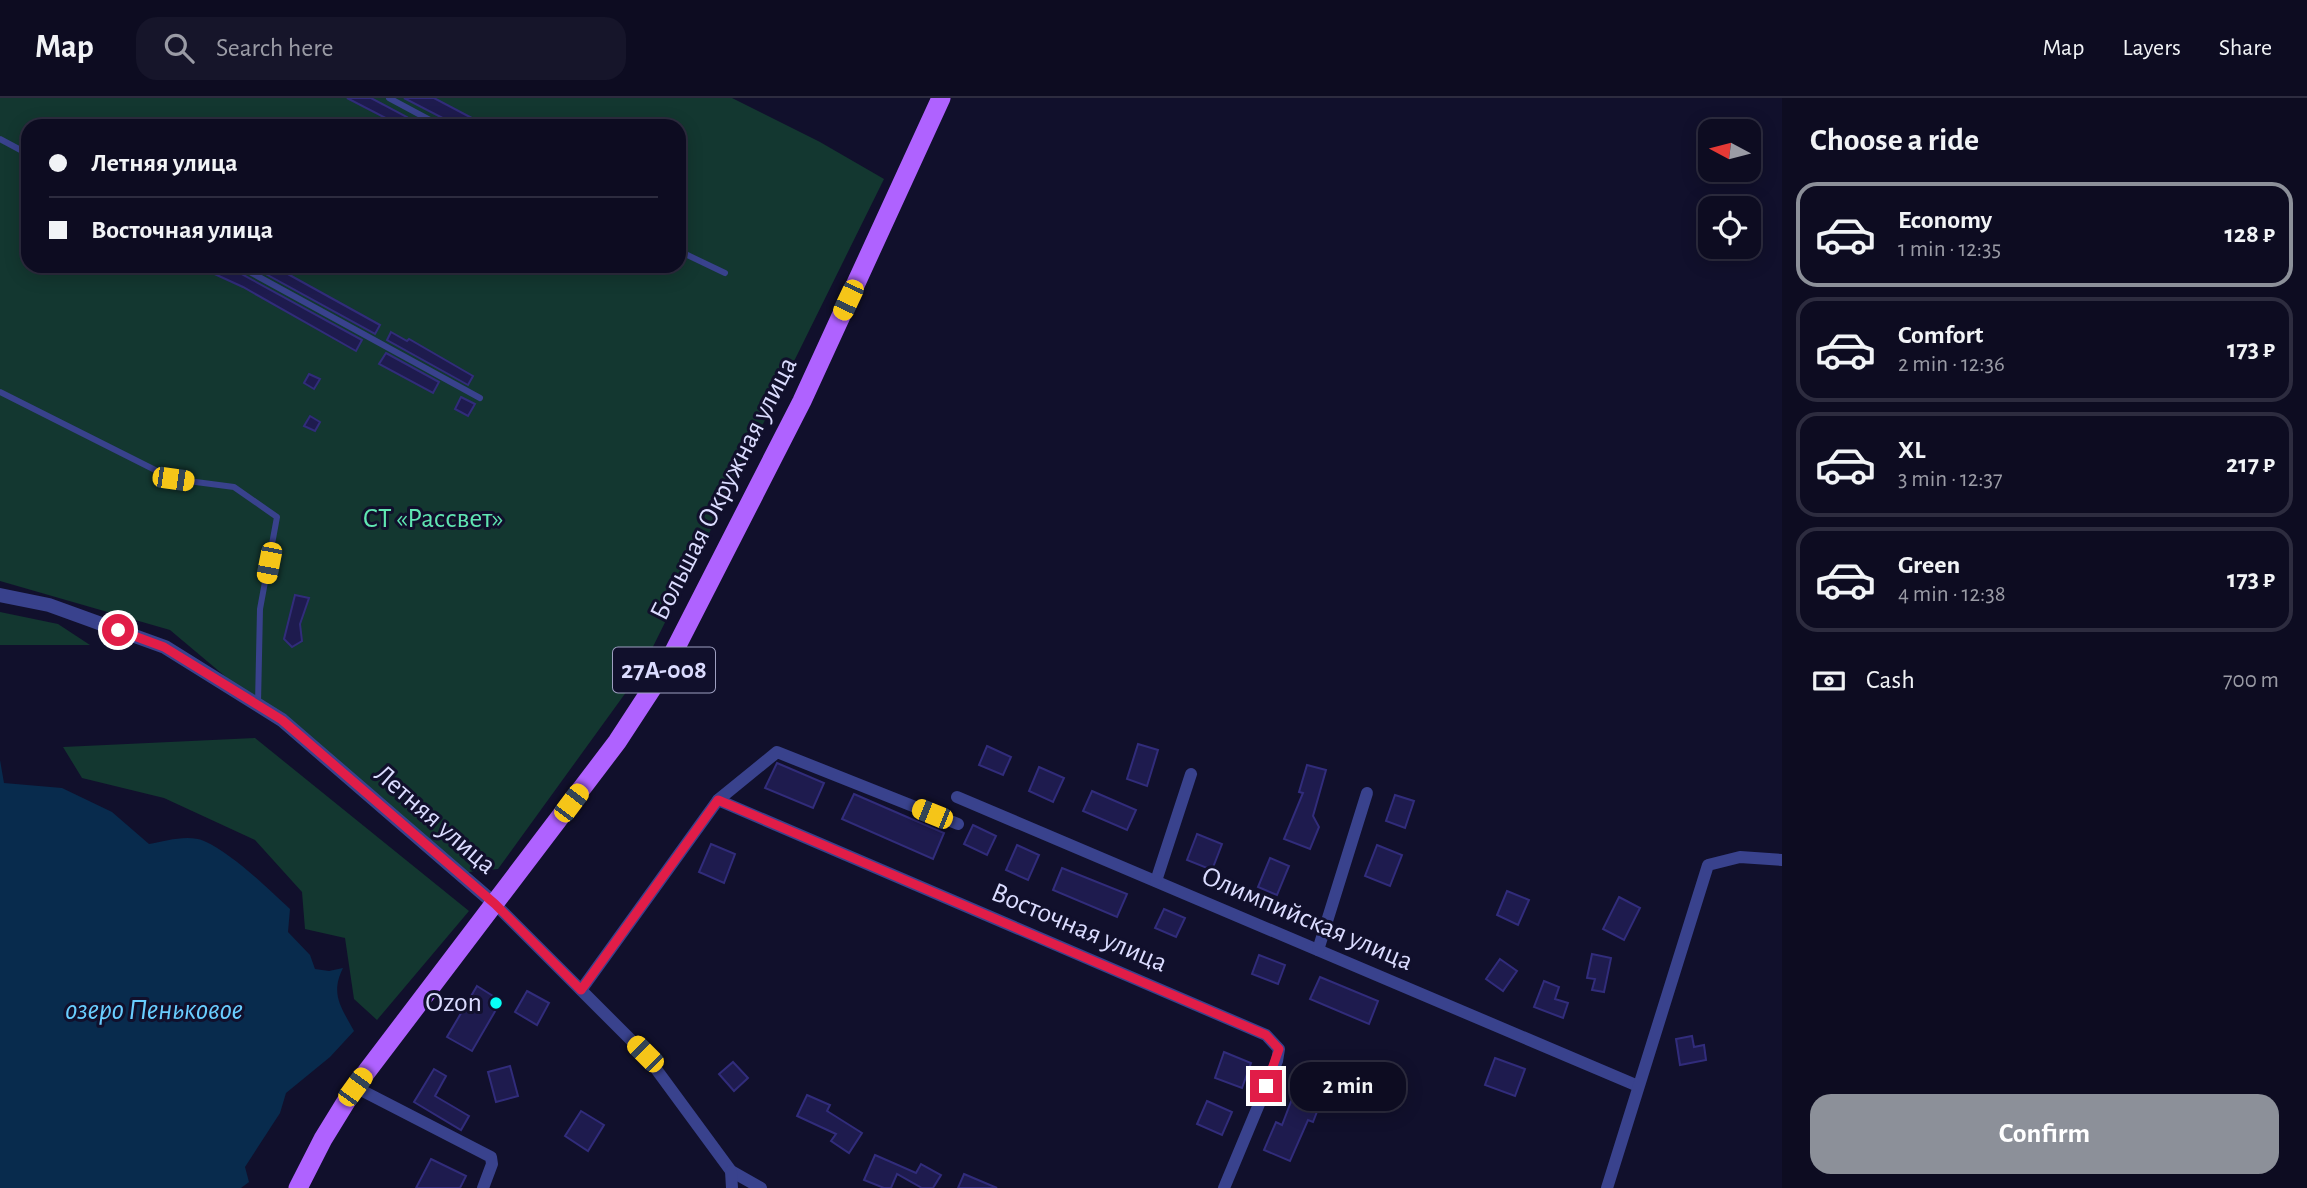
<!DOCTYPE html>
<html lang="en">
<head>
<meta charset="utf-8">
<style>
  body { margin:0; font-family:"Alegreya Sans",sans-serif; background:#16152a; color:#f1f3f6; height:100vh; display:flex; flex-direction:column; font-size:26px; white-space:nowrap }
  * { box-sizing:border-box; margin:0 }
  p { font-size:23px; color:#9a9ba5 }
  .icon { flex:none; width:38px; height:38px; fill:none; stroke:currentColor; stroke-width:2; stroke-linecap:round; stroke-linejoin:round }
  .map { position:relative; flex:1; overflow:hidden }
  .drawer { display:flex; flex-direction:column; background:#0d0c21; width:525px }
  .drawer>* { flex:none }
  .hud { position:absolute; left:21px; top:21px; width:665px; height:154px; border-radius:21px; box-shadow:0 4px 18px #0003,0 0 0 2px #2d2c3f; display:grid; align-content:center; height:154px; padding:0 28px; background:#0d0c21 }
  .needle { width:46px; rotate:277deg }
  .tools { position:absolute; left:1698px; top:21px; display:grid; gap:14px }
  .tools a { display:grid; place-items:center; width:63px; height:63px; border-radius:14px; background:#0d0c21; box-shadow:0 4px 18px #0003,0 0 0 2px #2d2c3f; font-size:35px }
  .end { position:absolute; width:32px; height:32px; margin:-16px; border:9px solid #e11d48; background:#fff; box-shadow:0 0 0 4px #fff }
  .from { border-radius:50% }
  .bubble { position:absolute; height:49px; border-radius:21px; background:#0d0c21; box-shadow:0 4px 18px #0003,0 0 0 2px #2d2c3f; font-size:23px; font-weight:700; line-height:49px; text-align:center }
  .car { position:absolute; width:21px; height:42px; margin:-21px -10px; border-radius:9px; box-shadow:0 0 5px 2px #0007; background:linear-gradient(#f5c518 24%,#345 0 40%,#f5c518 0 76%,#345 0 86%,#f5c518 0) }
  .hud b { display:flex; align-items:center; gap:24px; height:66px; font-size:26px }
  .hud b+b { border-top:2px solid #2d2c3f }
  .hud i { width:18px; height:18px; background:#f1f3f6 }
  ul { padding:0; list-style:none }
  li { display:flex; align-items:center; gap:21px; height:105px; margin:0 14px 10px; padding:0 14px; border:4px solid #2d2c3f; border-radius:21px }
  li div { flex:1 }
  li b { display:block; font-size:26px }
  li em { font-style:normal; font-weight:700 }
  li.current { border-color:#8c9099 }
  li>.icon { width:63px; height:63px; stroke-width:1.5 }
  h2 { padding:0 28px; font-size:32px; line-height:84px }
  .pay { display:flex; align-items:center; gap:18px; height:77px; padding:0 28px; font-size:26px }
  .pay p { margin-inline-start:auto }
  .action { display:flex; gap:14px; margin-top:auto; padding:14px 28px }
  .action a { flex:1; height:80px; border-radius:21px; background:#8c9099; color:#fff; font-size:28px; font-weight:700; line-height:80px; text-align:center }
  header { display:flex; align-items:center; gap:42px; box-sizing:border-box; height:98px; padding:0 35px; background:#0d0c21; border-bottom:2px solid #2d2c3f }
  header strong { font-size:33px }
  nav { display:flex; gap:38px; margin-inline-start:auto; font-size:24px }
  .search { width:490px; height:63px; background:#16152a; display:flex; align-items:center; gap:18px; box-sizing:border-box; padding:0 24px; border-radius:21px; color:#9a9ba5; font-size:26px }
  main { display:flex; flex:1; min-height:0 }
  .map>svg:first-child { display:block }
  .green { fill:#133730; fill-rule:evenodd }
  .water { fill:#082b4d }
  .building { fill:#1e1b4e; stroke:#312c7b; stroke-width:2 }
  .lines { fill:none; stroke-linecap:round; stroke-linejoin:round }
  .service { stroke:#39428d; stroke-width:6 }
  .minor { stroke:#39428d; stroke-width:12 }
  .tertiary { stroke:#39428d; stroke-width:14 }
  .primary { stroke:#af62ff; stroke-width:19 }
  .route { stroke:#e11d48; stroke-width:9 }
  .poi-dot { fill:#07fff6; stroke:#11102c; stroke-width:2.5 }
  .labels { text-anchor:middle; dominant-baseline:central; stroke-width:6; stroke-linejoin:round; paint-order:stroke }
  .shield { fill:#11102c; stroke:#9e9fc0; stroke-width:2 }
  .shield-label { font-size:26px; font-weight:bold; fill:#dbdcff }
  .street-label { font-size:28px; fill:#dbdcff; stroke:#11102c }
  .park-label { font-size:28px; fill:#60e6b2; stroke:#11102c }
  .poi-label { font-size:28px; fill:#dbdcff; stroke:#11102c; text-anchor:end }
  .water-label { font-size:30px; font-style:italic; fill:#69ceff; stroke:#11102c }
</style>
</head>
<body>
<header>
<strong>Map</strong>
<div class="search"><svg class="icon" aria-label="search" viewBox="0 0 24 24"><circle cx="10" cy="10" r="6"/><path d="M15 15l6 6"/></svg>Search here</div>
<nav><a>Map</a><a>Layers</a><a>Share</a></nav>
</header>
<main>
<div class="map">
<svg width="1782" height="1090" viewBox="0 0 1782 1090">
  <rect width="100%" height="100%" fill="#11102c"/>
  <g class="green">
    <path d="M0,0H732L820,44L884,81L640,575L498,771L459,775L170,532L0,483ZM28,28H679V168H28Z"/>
    <polygon points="0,514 58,526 90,547 0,547"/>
    <polygon points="255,640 469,813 377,922 354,901 345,840 305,831 302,794 255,742 164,700 82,680 63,649"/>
  </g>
  <path class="water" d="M0,662L4,685L62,690L112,714L149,746C166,743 188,736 204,743C233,756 267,790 290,811L288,834L310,857L315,871L329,873L343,870C330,896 341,909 354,933L330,959L286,995L280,1015L245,1069L249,1084L241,1090H0Z"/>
  <g class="building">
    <polygon points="347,0 371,0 407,19 401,28"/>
    <polygon points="404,0 434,0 487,28 458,28"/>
    <polygon points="197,168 233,168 236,173 362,242 356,253 243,189"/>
    <polygon points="251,168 271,168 286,175 380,227 375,236"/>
    <polygon points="391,234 407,243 409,241 473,278 468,287 387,242"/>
    <polygon points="386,255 439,284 433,295 379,266"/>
    <polygon points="309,276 320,281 314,291 304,285"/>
    <polygon points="461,299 475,306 468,318 455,311"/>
    <polygon points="310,318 320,324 315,333 304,328"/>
    <polygon points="295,497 309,500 300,526 302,543 292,549 284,541"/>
    <polygon points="1138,646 1158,652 1147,688 1127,681"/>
    <polygon points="987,648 1011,659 1003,677 979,667"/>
    <polygon points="777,665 824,685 813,710 765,690"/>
    <polygon points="1307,667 1326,672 1313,718 1319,729 1310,751 1284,741 1303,695 1299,694"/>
    <polygon points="1039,669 1064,680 1053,704 1029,693"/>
    <polygon points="1092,693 1136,712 1127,732 1083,713"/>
    <polygon points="854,696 944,735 933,761 842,721"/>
    <polygon points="1395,697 1414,703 1405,730 1386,723"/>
    <polygon points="973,727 996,738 987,757 964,746"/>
    <polygon points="1197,736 1222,746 1212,772 1187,762"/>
    <polygon points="711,746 735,756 724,785 699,774"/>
    <polygon points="1017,747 1039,757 1028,782 1006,772"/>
    <polygon points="1377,747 1402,757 1390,788 1365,778"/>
    <polygon points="1270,760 1289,768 1277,797 1258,789"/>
    <polygon points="1062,770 1127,796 1117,819 1053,792"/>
    <polygon points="1507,793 1529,802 1518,827 1497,817"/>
    <polygon points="1619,799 1640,810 1624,842 1603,831"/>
    <polygon points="1164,811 1185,820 1176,839 1155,830"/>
    <polygon points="1592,856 1611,860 1604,894 1592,892 1595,881 1587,880"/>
    <polygon points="1259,857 1285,867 1278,886 1252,876"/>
    <polygon points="1500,861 1517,873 1503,893 1486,881"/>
    <polygon points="1320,879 1378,903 1369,926 1310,901"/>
    <polygon points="1544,883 1559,889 1555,901 1568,905 1563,920 1534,909"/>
    <polygon points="477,888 501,903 472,953 447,939"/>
    <polygon points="527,893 549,905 537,927 515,914"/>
    <polygon points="1692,938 1694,949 1704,947 1706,962 1680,967 1676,941"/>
    <polygon points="1224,954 1251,965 1242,990 1215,980"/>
    <polygon points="1495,960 1525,971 1515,998 1485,987"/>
    <polygon points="733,964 748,980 734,993 719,976"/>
    <polygon points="510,968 518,998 496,1004 488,974"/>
    <polygon points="434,971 446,978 435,998 469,1018 461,1032 414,1004"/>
    <polygon points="1297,988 1323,998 1313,1024 1308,1022 1290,1063 1264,1052 1276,1024 1282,1027"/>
    <polygon points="807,997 830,1007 827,1013 862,1035 849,1055 831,1043 836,1036 797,1018"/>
    <polygon points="1207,1003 1232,1014 1222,1037 1197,1026"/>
    <polygon points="581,1013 604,1027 588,1053 565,1038"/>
    <polygon points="875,1057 916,1075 921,1066 941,1077 933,1090 922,1090 897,1076 891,1090 884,1090 864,1082"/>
    <polygon points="431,1061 466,1078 460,1090 416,1090"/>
    <polygon points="964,1076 997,1090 958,1090"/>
  </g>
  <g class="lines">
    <g class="service">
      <polyline points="389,0 441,28"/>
      <polyline points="0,41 28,56"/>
      <polyline points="679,153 725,175"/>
      <polyline points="239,168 480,300"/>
      <polyline points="0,294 173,381 234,389 277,419 260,511 258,605"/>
    </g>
    <g class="minor">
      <polyline points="957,699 1638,988"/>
      <polyline points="718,702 1266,937 1279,951 1277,963 1224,1090"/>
      <polyline points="1156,783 1191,676"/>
      <polyline points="495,806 645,956 731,1073 761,1090"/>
      <polyline points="1318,852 1367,695"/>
      <polyline points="581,892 718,702 777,654 958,726"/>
      <polyline points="355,989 491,1059 492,1066 483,1090"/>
      <polyline points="731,1073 732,1090"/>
      <polyline points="1607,1090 1708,767 1740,759 1782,762"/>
    </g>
    <polyline class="tertiary" points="0,497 49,507 165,549 282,622 495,806"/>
    <polyline class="primary" points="298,1090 323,1041 355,989 617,644 666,569 802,303 941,0"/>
  </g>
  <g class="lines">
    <polyline class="route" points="118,532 164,549 282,622 495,806 581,892 718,702 1266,937 1279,951 1266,988"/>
  </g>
  <circle class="poi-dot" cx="496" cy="905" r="7"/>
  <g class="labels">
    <rect class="shield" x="613" y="549.5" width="102" height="45" rx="5"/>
    <g class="shield-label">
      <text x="664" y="572">27А-008</text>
    </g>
    <g class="street-label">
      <text transform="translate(724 391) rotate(-63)">Большая Окружная улица</text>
      <text transform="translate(435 722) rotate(41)">Летняя улица</text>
      <text transform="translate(1307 821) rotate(23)">Олимпийская улица</text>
      <text transform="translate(1079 830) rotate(23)">Восточная улица</text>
    </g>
    <g class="park-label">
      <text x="433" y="421">СТ «Рассвет»</text>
    </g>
    <g class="poi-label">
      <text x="482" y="905">Ozon</text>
    </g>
    <g class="water-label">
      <text x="154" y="912">озеро Пеньковое</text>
    </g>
  </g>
</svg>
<div class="tools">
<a><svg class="needle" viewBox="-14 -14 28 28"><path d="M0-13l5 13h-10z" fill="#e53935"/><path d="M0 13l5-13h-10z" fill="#9a9ba5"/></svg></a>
<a><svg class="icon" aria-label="locate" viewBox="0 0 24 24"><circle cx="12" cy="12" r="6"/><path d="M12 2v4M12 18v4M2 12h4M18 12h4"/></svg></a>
</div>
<i class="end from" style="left:118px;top:532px"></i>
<i class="end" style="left:1266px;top:988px"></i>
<div class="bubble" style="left:1290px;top:964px;width:116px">2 min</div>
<i class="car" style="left:848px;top:202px;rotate:205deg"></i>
<i class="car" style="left:173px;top:381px;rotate:98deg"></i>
<i class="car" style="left:269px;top:465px;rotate:191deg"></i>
<i class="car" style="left:571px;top:705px;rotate:37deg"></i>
<i class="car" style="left:932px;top:716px;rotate:292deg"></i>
<i class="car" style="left:645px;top:956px;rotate:315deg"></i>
<i class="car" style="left:355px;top:989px;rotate:36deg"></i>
<div class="hud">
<b><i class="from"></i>Летняя улица</b>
<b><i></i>Восточная улица</b>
</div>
</div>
<section class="drawer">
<h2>Choose a ride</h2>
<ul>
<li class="current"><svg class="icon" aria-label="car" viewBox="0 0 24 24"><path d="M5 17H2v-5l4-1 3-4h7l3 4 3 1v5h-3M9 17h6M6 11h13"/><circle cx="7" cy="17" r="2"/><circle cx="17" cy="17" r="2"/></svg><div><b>Economy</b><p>1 min · 12:35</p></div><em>128 ₽</em></li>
<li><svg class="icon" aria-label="car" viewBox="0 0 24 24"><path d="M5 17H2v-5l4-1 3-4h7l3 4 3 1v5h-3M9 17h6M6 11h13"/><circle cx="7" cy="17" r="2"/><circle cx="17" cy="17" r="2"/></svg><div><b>Comfort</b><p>2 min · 12:36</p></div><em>173 ₽</em></li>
<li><svg class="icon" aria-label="car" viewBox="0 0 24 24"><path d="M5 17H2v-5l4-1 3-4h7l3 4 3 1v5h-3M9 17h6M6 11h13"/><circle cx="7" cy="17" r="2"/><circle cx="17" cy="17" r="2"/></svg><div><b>XL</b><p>3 min · 12:37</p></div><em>217 ₽</em></li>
<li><svg class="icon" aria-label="car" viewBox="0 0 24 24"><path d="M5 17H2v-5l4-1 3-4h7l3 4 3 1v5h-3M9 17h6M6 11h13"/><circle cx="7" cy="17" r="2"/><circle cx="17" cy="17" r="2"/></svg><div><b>Green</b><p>4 min · 12:38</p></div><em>173 ₽</em></li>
</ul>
<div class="pay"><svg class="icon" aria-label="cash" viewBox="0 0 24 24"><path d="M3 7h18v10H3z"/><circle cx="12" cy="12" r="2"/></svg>Cash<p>700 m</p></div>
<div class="action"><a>Confirm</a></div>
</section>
</main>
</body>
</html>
